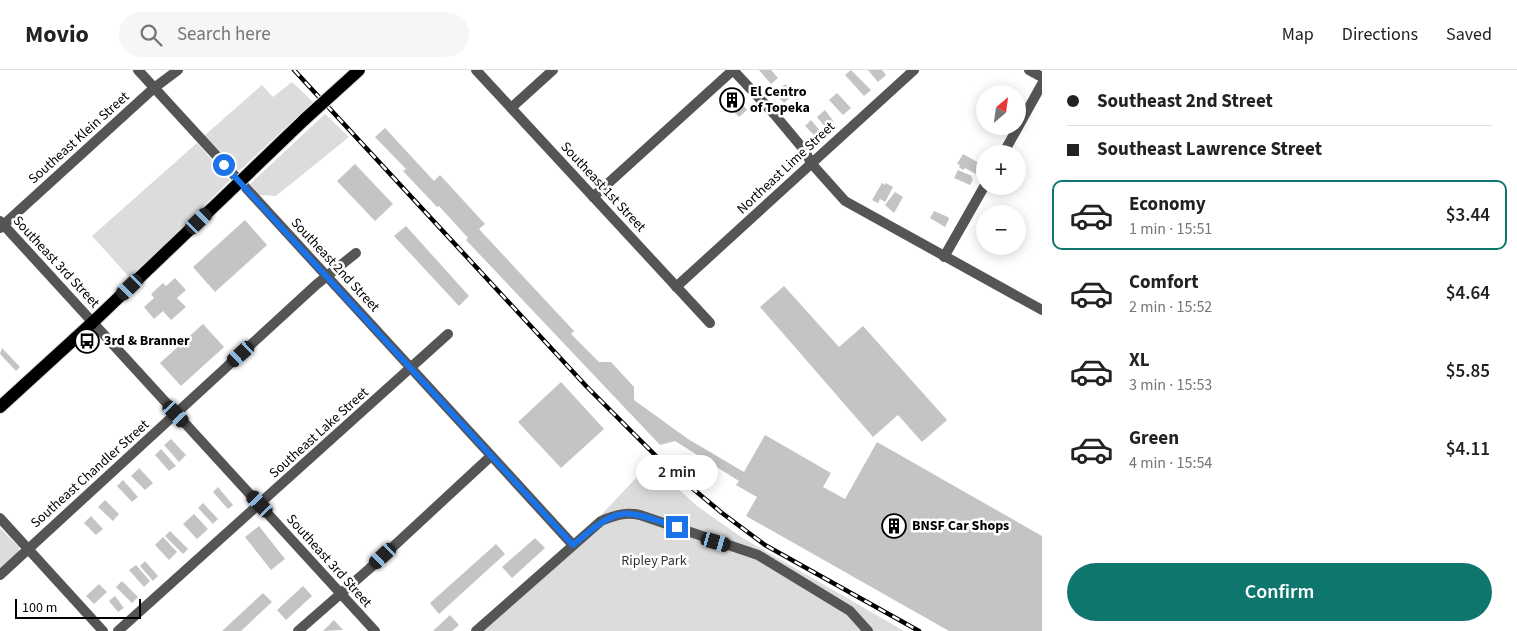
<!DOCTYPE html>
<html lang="en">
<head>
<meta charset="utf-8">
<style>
  body { margin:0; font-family:"Source Sans 3",sans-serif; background:#f6f6f6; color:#222; height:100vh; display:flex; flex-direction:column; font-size:19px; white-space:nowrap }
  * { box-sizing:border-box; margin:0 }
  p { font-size:16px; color:#767676 }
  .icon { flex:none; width:28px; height:28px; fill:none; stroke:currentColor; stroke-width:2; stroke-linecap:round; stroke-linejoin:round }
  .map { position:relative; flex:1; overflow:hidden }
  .drawer { display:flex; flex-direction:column; background:#fff; width:475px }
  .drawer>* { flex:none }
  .banner { display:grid; align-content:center; height:110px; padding:0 25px; background:#fff }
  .needle { width:32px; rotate:29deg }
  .controls { position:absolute; left:976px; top:15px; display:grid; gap:10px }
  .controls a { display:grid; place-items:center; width:50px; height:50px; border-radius:50%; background:#fff; box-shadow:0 2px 12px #0003; font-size:25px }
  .scale { position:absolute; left:15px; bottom:12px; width:126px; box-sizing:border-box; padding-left:5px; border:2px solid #000; border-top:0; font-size:14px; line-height:18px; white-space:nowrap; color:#000; -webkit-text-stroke:4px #fff; paint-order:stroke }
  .end { position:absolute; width:22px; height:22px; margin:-11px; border:6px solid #1a73e8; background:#fff; box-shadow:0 0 0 2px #fff }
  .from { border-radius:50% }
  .bubble { position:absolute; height:35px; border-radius:18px; background:#fff; box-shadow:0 2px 12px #0003; font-size:16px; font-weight:600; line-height:35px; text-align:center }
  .car { position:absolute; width:15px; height:30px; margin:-15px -8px; border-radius:6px; box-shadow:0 0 4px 1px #0007; background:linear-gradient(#222 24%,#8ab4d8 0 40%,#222 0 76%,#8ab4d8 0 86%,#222 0) }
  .banner b { display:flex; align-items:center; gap:18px; height:48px; font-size:19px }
  .banner b+b { border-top:1px solid #e0e0e0 }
  .banner i { width:12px; height:12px; background:#222 }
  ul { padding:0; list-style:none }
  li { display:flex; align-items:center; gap:15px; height:70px; margin:0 10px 8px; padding:0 15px; border:2px solid transparent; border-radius:10px }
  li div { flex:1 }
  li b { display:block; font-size:19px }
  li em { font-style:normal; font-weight:600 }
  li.current { border-color:#0f766e }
  li>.icon { width:45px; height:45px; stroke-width:1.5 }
  .primary-button { display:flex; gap:10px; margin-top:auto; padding:10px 25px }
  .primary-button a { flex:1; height:58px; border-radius:30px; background:#0f766e; color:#fff; font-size:20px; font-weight:600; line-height:58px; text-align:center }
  header { display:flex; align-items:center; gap:30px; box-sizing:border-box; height:70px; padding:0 25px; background:#fff; border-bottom:1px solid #e0e0e0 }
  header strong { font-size:24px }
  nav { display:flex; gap:28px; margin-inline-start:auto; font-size:18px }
  .search { width:350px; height:45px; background:#f6f6f6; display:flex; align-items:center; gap:12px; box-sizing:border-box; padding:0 18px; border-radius:28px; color:#767676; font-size:19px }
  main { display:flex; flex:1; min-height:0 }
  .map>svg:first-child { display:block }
  .green { fill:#dcdcdc }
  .building { fill:#c4c4c4 }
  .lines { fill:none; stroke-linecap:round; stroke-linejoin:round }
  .major-casing { stroke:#dbdbdb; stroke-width:14 }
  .minor { stroke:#555; stroke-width:10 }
  .major { stroke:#000; stroke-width:12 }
  .rail-casing { stroke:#000; stroke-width:4.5 }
  .rail { stroke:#fff; stroke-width:2.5; stroke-dasharray:8; stroke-linecap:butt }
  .major-bridge-casing { stroke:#dbdbdb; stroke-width:14; stroke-linecap:butt }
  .major-bridge { stroke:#000; stroke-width:12 }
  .route { stroke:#1a73e8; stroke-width:6 }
  .labels { text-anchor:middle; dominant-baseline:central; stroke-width:5; stroke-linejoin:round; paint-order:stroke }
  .poi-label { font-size:14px; font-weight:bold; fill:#000; stroke:#fff; text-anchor:start }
  .street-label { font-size:14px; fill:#000; stroke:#fff }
  .park-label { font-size:14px; fill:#333; stroke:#fff }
</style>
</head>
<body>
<header>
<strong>Movio</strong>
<div class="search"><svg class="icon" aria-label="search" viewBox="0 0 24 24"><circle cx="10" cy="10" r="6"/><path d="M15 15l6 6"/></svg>Search here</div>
<nav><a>Map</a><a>Directions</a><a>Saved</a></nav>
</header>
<main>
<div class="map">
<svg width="1042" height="561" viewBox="0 0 1042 561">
  <rect width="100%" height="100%" fill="#fff"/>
  <g class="green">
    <polygon points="292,12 313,32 239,101 204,66 262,15 273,27"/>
    <polygon points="325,44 349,67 276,126 259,125 250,114"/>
    <polygon points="197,73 230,110 131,209 92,166"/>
    <polygon points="650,393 697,436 741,467 904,561 478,561 573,475"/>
    <polygon points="0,458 19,477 19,482 0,500"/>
  </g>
  <g class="building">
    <polygon points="759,0 771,0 778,8 771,14"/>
    <polygon points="851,0 871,20 864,26 845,5"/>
    <polygon points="868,0 882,0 886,5 878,12"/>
    <polygon points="785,14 794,24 784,33 775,24"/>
    <polygon points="729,17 747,40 739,47 721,28"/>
    <polygon points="837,23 851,38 843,45 829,30"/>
    <polygon points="825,40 834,52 826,58 817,47"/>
    <polygon points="811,50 821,62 816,67 805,56"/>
    <polygon points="385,58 434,111 440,105 485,154 479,159 574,261 571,264 599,292 611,292 634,317 634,330 688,369 744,402 765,365 831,403 823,417 845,429 877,372 1042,466 1042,561 949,561 746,446 757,427 736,415 739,411 675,371 660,375 466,170 468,168 439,136 437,137 403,101 406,99 375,67"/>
    <polygon points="963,84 981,94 976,104 965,98 963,100 959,97 960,95 957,94"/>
    <polygon points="355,94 393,134 375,151 337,111"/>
    <polygon points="958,100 972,106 971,107 973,109 970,115 954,108"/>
    <polygon points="882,113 885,115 886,113 893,117 885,132 880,129 878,133 872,130"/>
    <polygon points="895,122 903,127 894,143 885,135"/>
    <polygon points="934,141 948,147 949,149 945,157 930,148"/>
    <polygon points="245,150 267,175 215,222 193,197"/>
    <polygon points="406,156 469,226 459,236 394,166"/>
    <polygon points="175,208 186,220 177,228 186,237 171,250 163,241 154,249 144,237 154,228 151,224 163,213 166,216"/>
    <polygon points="784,216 839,277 863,256 947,350 922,372 898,345 873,367 760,237"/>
    <polygon points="203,254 224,277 181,316 160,293"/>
    <polygon points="2,278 20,297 16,301 0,284"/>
    <polygon points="561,312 604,359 561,398 518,352"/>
    <polygon points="171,369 186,385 179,392 164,375"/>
    <polygon points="161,379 176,396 169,401 155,385"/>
    <polygon points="139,398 153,413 145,420 131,406"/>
    <polygon points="123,410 138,427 132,432 117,416"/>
    <polygon points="218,417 233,435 228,439 213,422"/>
    <polygon points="105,430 119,444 113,451 98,437"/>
    <polygon points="203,433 218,449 213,454 198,438"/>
    <polygon points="194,444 208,459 197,469 183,454"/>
    <polygon points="91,446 103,459 96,465 84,453"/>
    <polygon points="259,456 285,489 271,500 245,467"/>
    <polygon points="170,461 188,479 183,484 165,466"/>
    <polygon points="163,467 177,482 169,490 155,475"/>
    <polygon points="535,468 545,478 512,508 502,497"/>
    <polygon points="496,474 505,484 439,544 430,533"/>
    <polygon points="145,491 158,506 153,511 140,496"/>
    <polygon points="136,495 150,511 144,517 129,500"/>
    <polygon points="122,511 138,527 132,533 116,517"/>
    <polygon points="99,514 107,522 94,534 86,526"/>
    <polygon points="303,516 312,526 286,550 277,540"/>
    <polygon points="263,523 272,532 241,561 222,561"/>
    <polygon points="115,526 124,538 118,542 109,531"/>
    <polygon points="450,545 459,555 452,561 433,561"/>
    <polygon points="334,550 343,560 323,561"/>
  </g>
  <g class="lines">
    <g class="major-casing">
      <g id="major">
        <polyline points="254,98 305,49"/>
        <polyline points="0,337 93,252 227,124"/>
      </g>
    </g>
    <g class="minor">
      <polyline points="138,0 573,475"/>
      <polyline points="476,0 710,253"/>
      <polyline points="1029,0 1042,7"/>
      <polyline points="511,38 553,0"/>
      <polyline points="1003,84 1042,14"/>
      <polyline points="593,127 733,0 775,45 805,81 811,93 845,131 1042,240"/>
      <polyline points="0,151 375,561"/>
      <polyline points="0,158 154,18 178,0"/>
      <polyline points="944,187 985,115"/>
      <polyline points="676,217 914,0"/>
      <polyline points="0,448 103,561"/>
      <polyline points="0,505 317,214 356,183"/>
      <polyline points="118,561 448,264"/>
      <polyline points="298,561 369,499 491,386"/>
      <path d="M476,561L601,451C615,445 626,442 640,445L758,485L850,541L868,561"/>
    </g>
    <use href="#major" class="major"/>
    <g class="rail-casing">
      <polyline id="rail" points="294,0 587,317 668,398 722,443 765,475 919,561"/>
    </g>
    <use href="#rail" class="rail"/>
    <g class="major-bridge-casing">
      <g id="major-bridge">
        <polyline points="305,49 359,0"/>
        <polyline points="227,124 254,98"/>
      </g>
    </g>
    <use href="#major-bridge" class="major-bridge"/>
  </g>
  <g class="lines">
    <path class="route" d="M224,95L573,475C619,436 620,438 677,457"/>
  </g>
  <defs>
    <g id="building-ring" transform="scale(1.25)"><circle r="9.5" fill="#fff" stroke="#000" stroke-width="1.5"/><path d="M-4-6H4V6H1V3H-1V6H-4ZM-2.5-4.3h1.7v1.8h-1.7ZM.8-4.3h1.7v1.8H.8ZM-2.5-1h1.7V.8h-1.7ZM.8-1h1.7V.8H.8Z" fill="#000"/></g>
    <g id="bus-ring" transform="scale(1.25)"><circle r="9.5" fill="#fff" stroke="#000" stroke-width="1.5"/><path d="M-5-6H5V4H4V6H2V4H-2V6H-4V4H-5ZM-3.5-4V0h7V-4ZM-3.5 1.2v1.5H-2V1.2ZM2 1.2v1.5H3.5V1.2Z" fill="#000"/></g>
  </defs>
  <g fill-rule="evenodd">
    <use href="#building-ring" x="732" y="30"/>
    <use href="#bus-ring" x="87" y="271"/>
    <use href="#building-ring" x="894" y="456"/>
  </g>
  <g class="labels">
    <g class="poi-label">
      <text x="750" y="22">El Centro<tspan x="750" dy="16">of Topeka</tspan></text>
      <text x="104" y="271">3rd &amp; Branner</text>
      <text x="912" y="456">BNSF Car Shops</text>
    </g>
    <g class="street-label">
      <text transform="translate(79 68) rotate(-42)">Southeast Klein Street</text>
      <text transform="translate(786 98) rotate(-43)">Northeast Lime Street</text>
      <text transform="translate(603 117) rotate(47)">Southeast 1st Street</text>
      <text transform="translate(56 192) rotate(47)">Southeast 3rd Street</text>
      <text transform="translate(335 195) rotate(47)">Southeast 2nd Street</text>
      <text transform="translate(319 363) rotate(-42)">Southeast Lake Street</text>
      <text transform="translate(90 404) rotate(-42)">Southeast Chandler Street</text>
      <text transform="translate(329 491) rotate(48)">Southeast 3rd Street</text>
    </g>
    <g class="park-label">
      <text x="654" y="491">Ripley Park</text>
    </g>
  </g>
</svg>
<div class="controls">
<a><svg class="needle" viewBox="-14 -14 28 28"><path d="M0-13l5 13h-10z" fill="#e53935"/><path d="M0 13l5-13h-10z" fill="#767676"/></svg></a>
<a>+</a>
<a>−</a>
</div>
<div class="scale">100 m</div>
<i class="end from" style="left:224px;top:95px"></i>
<i class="end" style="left:677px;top:457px"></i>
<div class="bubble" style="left:636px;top:385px;width:82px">2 min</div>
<i class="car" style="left:199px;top:151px;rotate:46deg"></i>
<i class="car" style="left:130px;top:217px;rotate:226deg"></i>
<i class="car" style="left:241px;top:284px;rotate:228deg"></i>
<i class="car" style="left:176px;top:344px;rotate:137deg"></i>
<i class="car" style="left:260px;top:434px;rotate:317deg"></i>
<i class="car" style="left:716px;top:472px;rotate:106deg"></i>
<i class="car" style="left:383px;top:486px;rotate:227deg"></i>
</div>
<section class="drawer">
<div class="banner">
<b><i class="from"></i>Southeast 2nd Street</b>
<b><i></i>Southeast Lawrence Street</b>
</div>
<ul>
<li class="current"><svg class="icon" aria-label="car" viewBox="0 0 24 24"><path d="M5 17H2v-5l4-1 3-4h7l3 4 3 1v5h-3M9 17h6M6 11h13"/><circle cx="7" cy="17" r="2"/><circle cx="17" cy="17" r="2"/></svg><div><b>Economy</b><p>1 min · 15:51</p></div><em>$3.44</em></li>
<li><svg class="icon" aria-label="car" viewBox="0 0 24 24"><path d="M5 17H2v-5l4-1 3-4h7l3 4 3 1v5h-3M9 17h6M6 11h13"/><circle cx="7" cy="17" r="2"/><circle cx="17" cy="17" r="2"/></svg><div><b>Comfort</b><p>2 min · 15:52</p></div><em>$4.64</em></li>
<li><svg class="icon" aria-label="car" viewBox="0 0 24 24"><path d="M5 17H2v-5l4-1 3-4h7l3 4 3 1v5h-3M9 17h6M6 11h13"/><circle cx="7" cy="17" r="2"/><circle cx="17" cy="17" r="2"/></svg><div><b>XL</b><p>3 min · 15:53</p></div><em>$5.85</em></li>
<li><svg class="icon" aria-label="car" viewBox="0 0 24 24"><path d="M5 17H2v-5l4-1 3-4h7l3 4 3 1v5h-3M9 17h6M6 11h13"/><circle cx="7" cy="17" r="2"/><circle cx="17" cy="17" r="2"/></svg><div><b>Green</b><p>4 min · 15:54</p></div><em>$4.11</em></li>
</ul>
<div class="primary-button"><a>Confirm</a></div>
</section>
</main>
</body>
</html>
